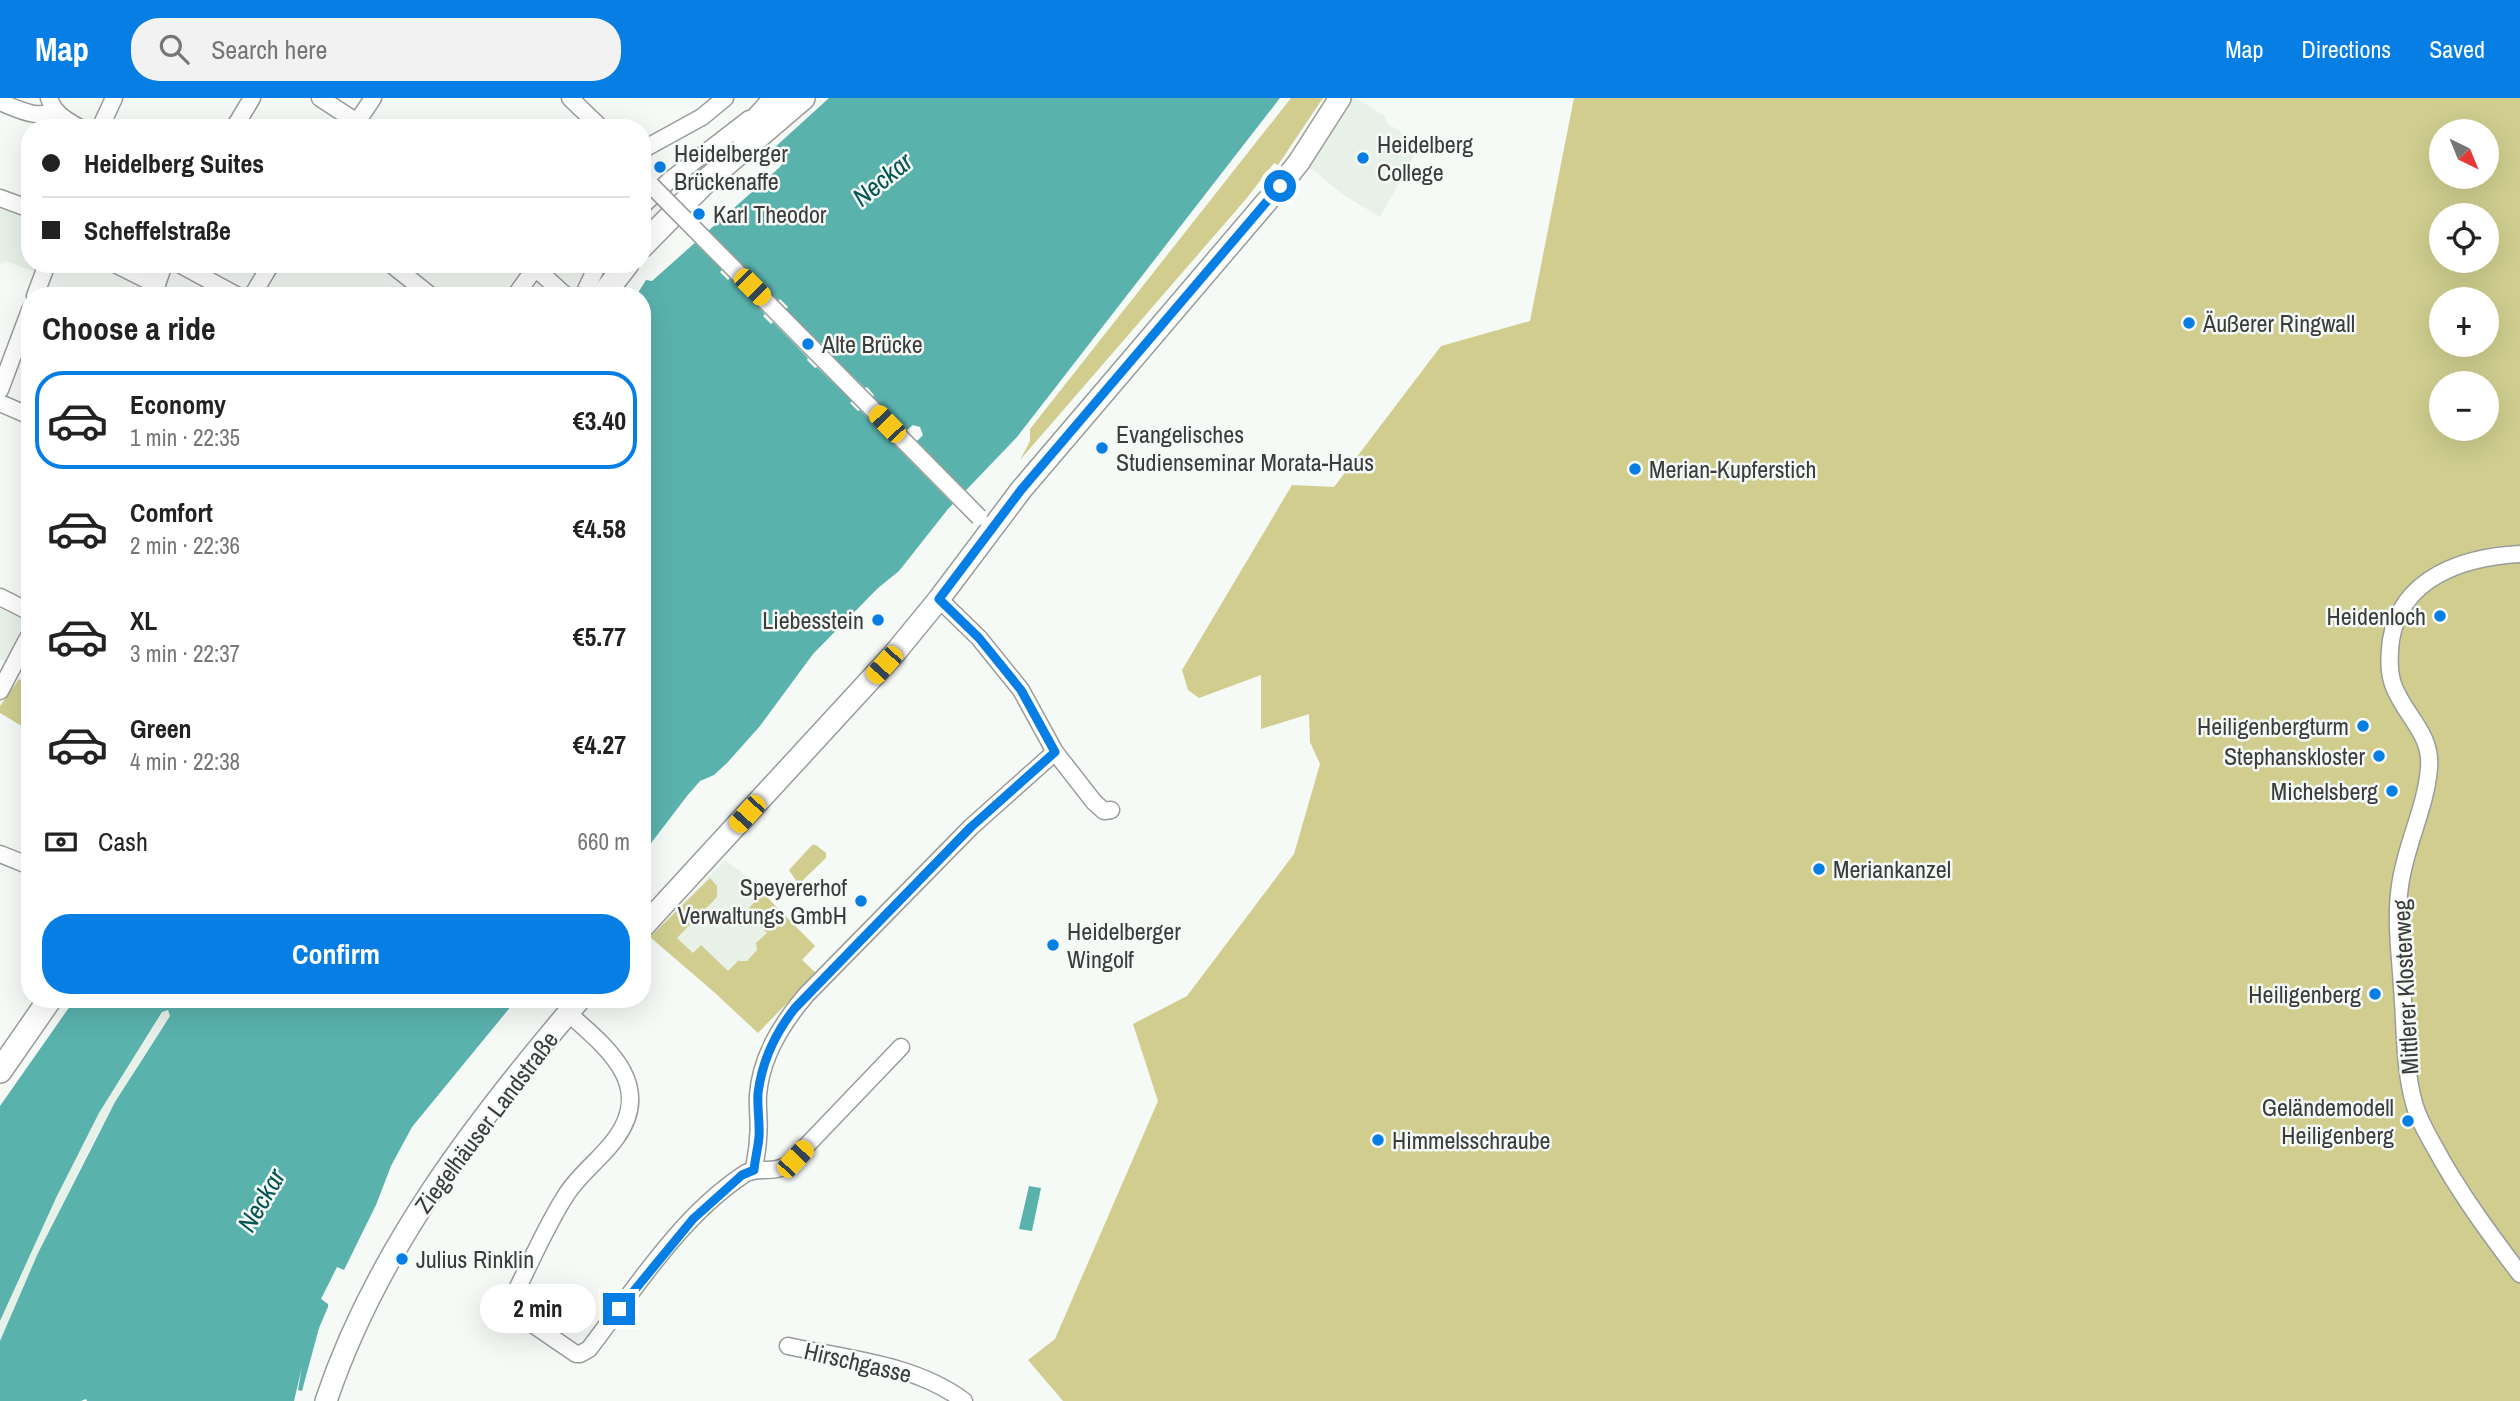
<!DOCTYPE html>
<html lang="en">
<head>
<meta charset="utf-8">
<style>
  body { margin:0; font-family:"Archivo Narrow",sans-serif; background:#f2f2f2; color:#222; height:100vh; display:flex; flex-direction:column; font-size:26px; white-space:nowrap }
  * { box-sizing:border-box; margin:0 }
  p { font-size:23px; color:#767676 }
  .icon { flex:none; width:38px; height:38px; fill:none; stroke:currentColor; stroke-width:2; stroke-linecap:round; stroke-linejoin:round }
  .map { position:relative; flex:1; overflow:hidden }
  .side { position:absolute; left:21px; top:189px; width:630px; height:721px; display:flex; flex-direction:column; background:#fff; border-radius:28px; box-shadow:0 7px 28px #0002 }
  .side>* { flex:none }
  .top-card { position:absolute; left:21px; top:21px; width:630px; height:154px; border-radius:28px; box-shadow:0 7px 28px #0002; display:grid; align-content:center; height:154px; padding:0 21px; background:#fff }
  .needle { width:46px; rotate:137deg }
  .controls { position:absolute; left:2429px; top:21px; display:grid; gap:14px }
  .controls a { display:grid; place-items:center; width:70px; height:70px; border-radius:50%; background:#fff; box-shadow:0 7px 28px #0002; font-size:35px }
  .end { position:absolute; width:32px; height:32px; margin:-16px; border:9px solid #077ee4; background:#fff; box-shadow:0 0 0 4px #fff }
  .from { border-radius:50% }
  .bubble { position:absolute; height:49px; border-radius:24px; background:#fff; box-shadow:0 7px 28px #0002; font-size:23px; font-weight:800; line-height:49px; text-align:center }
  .car { position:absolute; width:21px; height:42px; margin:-21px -10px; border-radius:9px; box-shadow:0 0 5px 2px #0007; background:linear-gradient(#f5c518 24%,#345 0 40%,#f5c518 0 76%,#345 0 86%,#f5c518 0) }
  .top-card b { display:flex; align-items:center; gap:24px; height:66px; font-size:26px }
  .top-card b+b { border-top:2px solid #e0e0e0 }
  .top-card i { width:18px; height:18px; background:#222 }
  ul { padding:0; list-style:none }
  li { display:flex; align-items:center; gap:21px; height:98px; margin:0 14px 10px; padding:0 7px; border:4px solid transparent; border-radius:28px }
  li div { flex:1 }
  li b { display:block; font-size:26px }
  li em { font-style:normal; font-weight:800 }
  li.active { border-color:#077ee4 }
  li>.icon { width:63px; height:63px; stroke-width:1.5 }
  h2 { padding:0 21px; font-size:32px; line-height:84px }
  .pay { display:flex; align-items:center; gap:18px; height:77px; padding:0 21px; font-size:26px }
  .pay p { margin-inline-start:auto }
  .button { display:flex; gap:14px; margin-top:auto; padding:14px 21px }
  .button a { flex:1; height:80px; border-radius:28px; background:#077ee4; color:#fff; font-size:28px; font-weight:800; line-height:80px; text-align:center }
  header { display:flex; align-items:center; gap:42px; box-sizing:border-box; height:98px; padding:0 35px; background:#077ee4; color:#fff }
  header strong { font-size:33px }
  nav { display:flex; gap:38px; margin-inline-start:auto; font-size:24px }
  .search { width:490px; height:63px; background:#f2f2f2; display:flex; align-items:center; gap:18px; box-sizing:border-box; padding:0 24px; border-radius:28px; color:#767676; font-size:26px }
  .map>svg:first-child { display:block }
  .built { fill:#e7f1e8 }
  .green { fill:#d0cd8f; fill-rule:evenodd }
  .water { fill:#5ab2ad }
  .pier { fill:#f6faf7 }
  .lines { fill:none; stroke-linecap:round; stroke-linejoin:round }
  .street-casing { stroke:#999c99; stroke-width:19 }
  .secondary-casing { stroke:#999c99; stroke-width:24 }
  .primary-casing { stroke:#999c99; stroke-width:26 }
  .street { stroke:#fff; stroke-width:16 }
  .secondary { stroke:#fff; stroke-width:21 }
  .primary { stroke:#fff; stroke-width:23 }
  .street-bridge-casing { stroke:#999c99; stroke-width:19; stroke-linecap:butt }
  .street-bridge { stroke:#fff; stroke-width:16 }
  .route { stroke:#077ee4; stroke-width:9 }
  .poi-dot { fill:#077ee4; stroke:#f6faf7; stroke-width:2.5 }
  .labels { text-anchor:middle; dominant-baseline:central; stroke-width:5; stroke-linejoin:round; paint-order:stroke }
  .poi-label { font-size:24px; fill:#3a3b3a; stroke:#f6faf7; text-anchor:start }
  .street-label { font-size:24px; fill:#3a3b3a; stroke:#f6faf7 }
  .water-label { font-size:26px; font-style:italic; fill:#035552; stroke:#f6faf7 }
</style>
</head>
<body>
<header>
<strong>Map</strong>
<div class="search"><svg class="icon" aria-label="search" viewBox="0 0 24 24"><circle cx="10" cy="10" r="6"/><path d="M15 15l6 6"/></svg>Search here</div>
<nav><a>Map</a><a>Directions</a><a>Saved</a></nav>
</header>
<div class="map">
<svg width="2520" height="1303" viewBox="0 0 2520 1303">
  <rect width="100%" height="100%" fill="#f6faf7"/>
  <g class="built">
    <polygon points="1351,0 1356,0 1385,18 1387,25 1401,34 1417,53 1380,119 1345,98 1308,68"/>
    <polygon points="0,106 30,116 30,166 38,166 35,174 5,163 3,166 0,165"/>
    <polygon points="0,504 26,518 7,564 0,561"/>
    <polygon points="725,762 740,773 815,848 802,862 816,875 758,935 714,894 650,839"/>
    <polygon points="164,912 168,912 170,918 140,963 94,1042 38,1155 0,1243 0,1223 56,1100 99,1015"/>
  </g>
  <g class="green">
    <polygon points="1291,0 1323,0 1278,67 1274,65 1246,101 1020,362 1030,343 1030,331"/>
    <path d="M1574,0H2520V1303H1063L1028,1262L1055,1241L1158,1003L1133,926L1187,898L1294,756L1320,666L1310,644L1309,616L1261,631V577L1199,600L1188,592L1182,572L1292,387L1334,389L1441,248L1530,223ZM2441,33H2487V79H2441ZM2441,117H2487V163H2441ZM2441,201H2487V247H2441ZM2441,285H2487V331H2441Z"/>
    <polygon points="19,581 30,588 30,633 0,615 0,608"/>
    <polygon points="812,747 816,747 826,755 826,760 801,784 797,784 789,772"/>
    <polygon points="710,780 717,788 717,799 677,840 693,855 701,847 728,873 738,863 747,863 757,852 756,845 767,835 746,813 763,795 815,848 802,862 816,875 758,935 714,894 650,839"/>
  </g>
  <g class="water">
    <polygon points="829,0 1280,0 1017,339 948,411 899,473 878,490 813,556 760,628 727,665 714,677 700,683 687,698 642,757 642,198 636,198 646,182 652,183 780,69 783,64 773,51"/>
    <polygon points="75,901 517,901 412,1029 391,1068 376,1107 344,1172 337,1169 321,1201 328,1206 328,1209 319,1230 302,1293 298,1292 302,1269 294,1303 87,1303 86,1301 81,1303 0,1303 0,1243 38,1155 115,1004 170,918 168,912 162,914 99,1015 56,1100 0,1223 0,1008"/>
    <polygon points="1029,1088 1041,1090 1032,1133 1019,1131"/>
  </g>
  <polygon class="pier" points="706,130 778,203 780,201 788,209 786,211 821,246 823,245 832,254 830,256 865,290 867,289 874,297 873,299 906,333 913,327 920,329 923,337 917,343 968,395 955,408 860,312 858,313 850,305 852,303 817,269 815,270 807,262 808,260 773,224 771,226 763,218 765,216 730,180 728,182 720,174 722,172 692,142"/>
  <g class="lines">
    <g class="street-casing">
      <g id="street">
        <path d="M49,0C54,16 66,22 80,30"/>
        <polyline points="320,0 357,24"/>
        <polyline points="570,0 601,30"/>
        <path d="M0,4C18,11 37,22 55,13"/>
        <polyline points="100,30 114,0"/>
        <polyline points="234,30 252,0"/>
        <polyline points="355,30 357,24 373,0"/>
        <polyline points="642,52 702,19 725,0"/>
        <polyline points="0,100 30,111"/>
        <polyline points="642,108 670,82 749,21"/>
        <polyline points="115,166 157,187"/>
        <polyline points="179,166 238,198"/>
        <polyline points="391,166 431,198"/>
        <polyline points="531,166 566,198"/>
        <polyline points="35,198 47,166"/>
        <polyline points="153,198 164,166"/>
        <polyline points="252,198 271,166"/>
        <polyline points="515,198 538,166"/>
        <polyline points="583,198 598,166"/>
        <polyline points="0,292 30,212"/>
        <polyline points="0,305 30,318"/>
        <path d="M2520,456C2464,459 2401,479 2391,542C2389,558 2388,574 2394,589C2406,619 2432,636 2429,670C2426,710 2405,748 2400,788C2395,821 2400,856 2402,889C2405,925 2404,970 2414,1005C2418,1020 2426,1034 2434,1048C2458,1093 2489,1135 2520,1176"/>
        <polyline points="0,499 30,514"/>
        <polyline points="939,501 979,540 1021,592 1055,654 1094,704 1104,713 1111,712"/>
        <polyline points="0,593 30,536"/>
        <polyline points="0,756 30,768"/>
        <path d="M568,915C605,948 655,986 616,1040C602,1060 580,1075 566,1097C546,1128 531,1164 514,1197C512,1206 514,1210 519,1217L576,1256H580L589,1251C635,1191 679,1120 743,1077C756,1067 773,1077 789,1066L901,949"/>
        <path d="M754,1072C755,1061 758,1051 758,1040C760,1026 757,1011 758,997C761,958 782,925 807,896L971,729L1055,654"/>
        <path d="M788,1248C847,1261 915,1266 964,1303"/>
      </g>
    </g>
    <g class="secondary-casing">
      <g id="secondary">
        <polyline points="642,830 894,556 939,501 1021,392 1280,88 1299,64 1340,0"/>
        <path d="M326,1303C377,1151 477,1022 580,901"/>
      </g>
    </g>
    <g class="primary-casing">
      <g id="primary">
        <polyline points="743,37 776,0"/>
        <polyline points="642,148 706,83 803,0"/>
        <polyline points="602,198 627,166"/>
        <polyline points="0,973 50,901"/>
      </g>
    </g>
    <use href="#street" class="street"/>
    <use href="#secondary" class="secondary"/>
    <use href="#primary" class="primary"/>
    <g class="street-bridge-casing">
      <polyline id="street-bridge" points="652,88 979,419"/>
    </g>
    <use href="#street-bridge" class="street-bridge"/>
  </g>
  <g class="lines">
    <path class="route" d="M619,1211L693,1121L742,1077L754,1072C755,1061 758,1050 759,1039C760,1025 757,1010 758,995C762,964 776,934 795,910L971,729L1055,654L1021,592L979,540L939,501L1021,392L1280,88"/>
  </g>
  <g class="poi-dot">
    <circle cx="1363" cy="60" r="7"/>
    <circle cx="660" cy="69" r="7"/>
    <circle cx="699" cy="116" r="7"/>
    <circle cx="2189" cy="225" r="7"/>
    <circle cx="808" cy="246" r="7"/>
    <circle cx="1102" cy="350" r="7"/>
    <circle cx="1635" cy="371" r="7"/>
    <circle cx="2440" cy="518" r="7"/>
    <circle cx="878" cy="522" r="7"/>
    <circle cx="2363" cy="628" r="7"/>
    <circle cx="2379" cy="658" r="7"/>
    <circle cx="2392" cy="693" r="7"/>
    <circle cx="1819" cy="771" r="7"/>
    <circle cx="861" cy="803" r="7"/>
    <circle cx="1053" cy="847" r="7"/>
    <circle cx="2375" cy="896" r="7"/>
    <circle cx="2408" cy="1023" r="7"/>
    <circle cx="1378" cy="1042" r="7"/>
    <circle cx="402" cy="1161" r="7"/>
  </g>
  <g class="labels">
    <g class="poi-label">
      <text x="1377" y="46">Heidelberg<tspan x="1377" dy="28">College</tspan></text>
      <text x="674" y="55">Heidelberger<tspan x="674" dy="28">Brückenaffe</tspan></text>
      <text x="713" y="116">Karl Theodor</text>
      <text x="2203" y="225">Äußerer Ringwall</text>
      <text x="822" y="246">Alte Brücke</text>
      <text x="1116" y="336">Evangelisches<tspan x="1116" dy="28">Studienseminar Morata-Haus</tspan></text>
      <text x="1649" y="371">Merian-Kupferstich</text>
      <text x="2426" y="518" text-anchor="end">Heidenloch</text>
      <text x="864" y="522" text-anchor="end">Liebesstein</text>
      <text x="2349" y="628" text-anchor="end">Heiligenbergturm</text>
      <text x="2365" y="658" text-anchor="end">Stephanskloster</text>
      <text x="2378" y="693" text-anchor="end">Michelsberg</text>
      <text x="1833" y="771">Meriankanzel</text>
      <text x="847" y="789" text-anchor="end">Speyererhof<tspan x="847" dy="28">Verwaltungs GmbH</tspan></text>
      <text x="1067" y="833">Heidelberger<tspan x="1067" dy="28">Wingolf</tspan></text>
      <text x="2361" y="896" text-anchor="end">Heiligenberg</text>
      <text x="2394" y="1009" text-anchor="end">Geländemodell<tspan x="2394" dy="28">Heiligenberg</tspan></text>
      <text x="1392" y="1042">Himmelsschraube</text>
      <text x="416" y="1161">Julius Rinklin</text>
    </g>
    <g class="street-label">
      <text transform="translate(2405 889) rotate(-93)">Mittlerer Klosterweg</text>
      <text transform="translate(486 1024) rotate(-53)">Ziegelhäuser Landstraße</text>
      <text transform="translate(858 1264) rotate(13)">Hirschgasse</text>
    </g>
    <g class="water-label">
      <text transform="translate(882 81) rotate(-39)">Neckar</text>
      <text transform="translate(261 1102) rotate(-60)">Neckar</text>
    </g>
  </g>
</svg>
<div class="controls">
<a><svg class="needle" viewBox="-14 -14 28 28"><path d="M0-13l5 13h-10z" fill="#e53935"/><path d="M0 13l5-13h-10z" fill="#767676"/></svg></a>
<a><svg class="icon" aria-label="locate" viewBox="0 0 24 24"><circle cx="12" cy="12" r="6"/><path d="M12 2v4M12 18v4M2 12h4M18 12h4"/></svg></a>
<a>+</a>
<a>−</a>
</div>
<i class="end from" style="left:1280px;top:88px"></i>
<i class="end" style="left:619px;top:1211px"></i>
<div class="bubble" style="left:480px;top:1186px;width:116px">2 min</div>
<i class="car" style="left:752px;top:189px;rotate:135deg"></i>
<i class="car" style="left:887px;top:326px;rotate:316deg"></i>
<i class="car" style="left:884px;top:567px;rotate:222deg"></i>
<i class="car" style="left:747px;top:716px;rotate:222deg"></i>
<i class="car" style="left:795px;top:1061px;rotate:43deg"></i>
<div class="top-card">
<b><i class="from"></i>Heidelberg Suites</b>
<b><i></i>Scheffelstraße</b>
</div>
<section class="side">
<h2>Choose a ride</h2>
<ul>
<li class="active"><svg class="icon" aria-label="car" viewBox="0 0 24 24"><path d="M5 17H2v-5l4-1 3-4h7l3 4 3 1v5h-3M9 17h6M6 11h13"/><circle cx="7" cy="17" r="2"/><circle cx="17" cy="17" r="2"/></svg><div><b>Economy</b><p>1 min · 22:35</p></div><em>€3.40</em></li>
<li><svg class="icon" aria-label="car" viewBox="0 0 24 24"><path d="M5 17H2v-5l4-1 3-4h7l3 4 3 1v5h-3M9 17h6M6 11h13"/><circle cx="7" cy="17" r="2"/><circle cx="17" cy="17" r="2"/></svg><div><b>Comfort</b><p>2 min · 22:36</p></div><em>€4.58</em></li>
<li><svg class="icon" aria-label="car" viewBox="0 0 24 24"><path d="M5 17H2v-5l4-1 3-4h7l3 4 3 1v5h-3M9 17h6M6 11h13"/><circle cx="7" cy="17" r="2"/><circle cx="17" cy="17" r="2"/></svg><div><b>XL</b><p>3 min · 22:37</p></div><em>€5.77</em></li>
<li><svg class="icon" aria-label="car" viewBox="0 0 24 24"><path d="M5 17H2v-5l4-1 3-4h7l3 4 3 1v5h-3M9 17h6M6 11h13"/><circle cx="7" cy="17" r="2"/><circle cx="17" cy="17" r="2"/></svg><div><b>Green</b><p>4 min · 22:38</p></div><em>€4.27</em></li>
</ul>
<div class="pay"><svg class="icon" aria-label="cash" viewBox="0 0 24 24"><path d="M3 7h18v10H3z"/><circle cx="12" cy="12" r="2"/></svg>Cash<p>660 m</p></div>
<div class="button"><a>Confirm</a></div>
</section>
</div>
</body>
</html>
